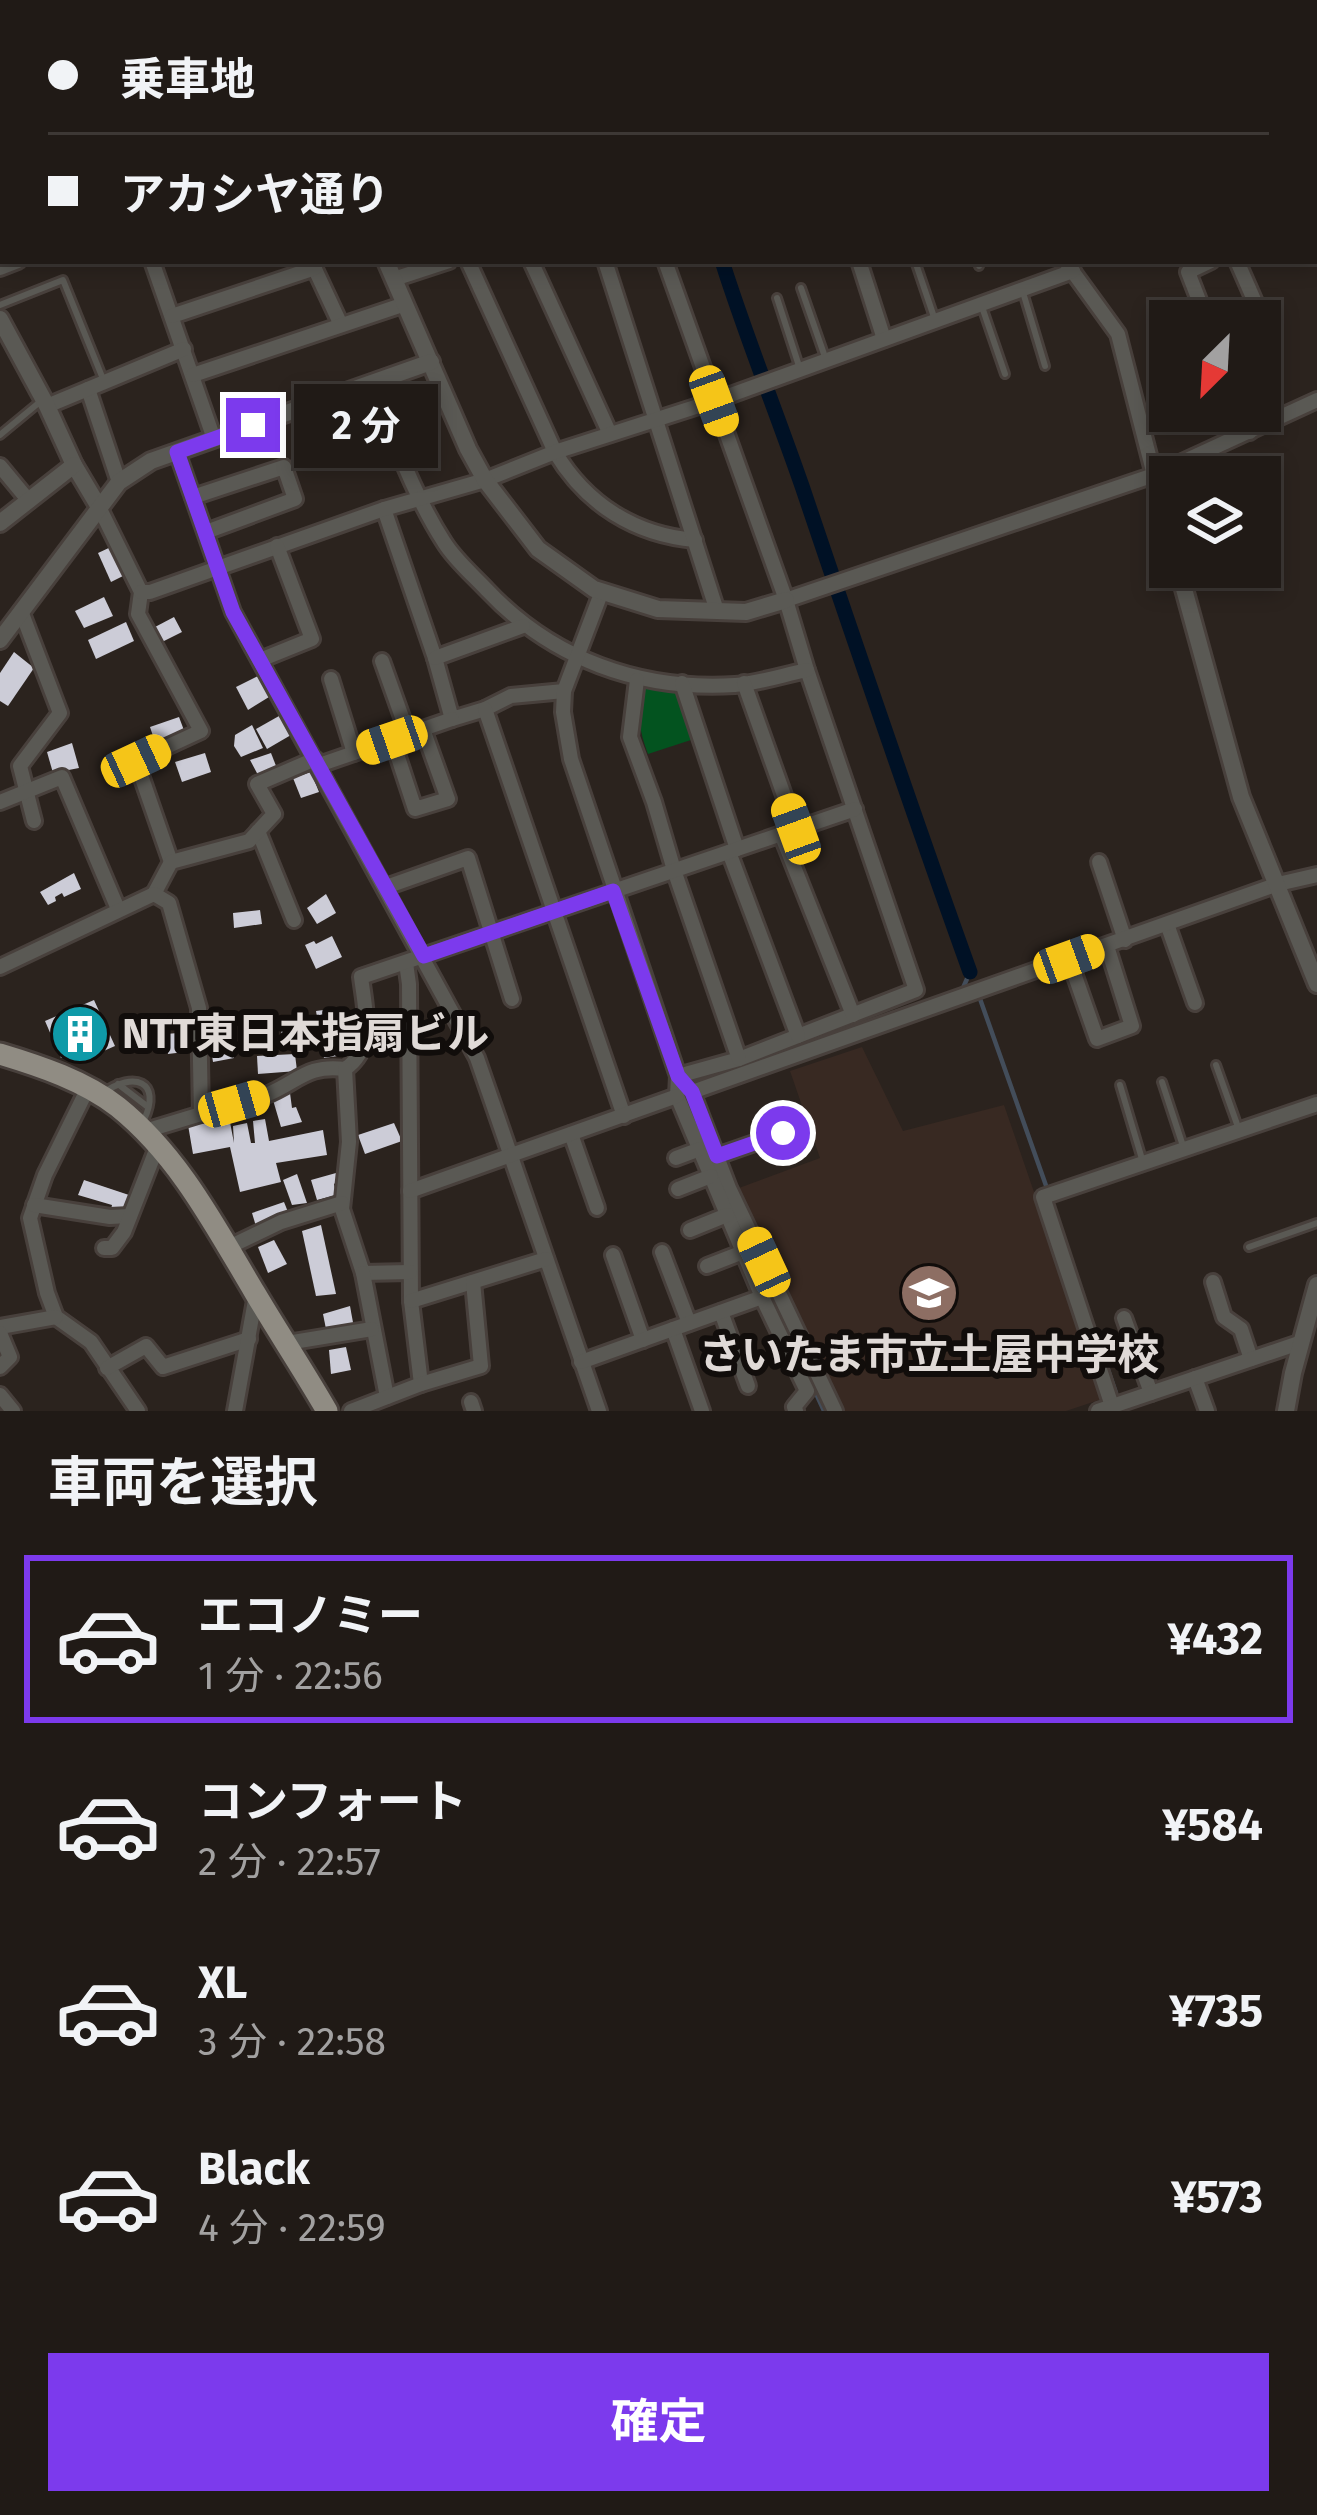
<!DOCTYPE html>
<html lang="ja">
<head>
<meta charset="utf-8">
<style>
  body { margin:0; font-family:"Fira Sans","Noto Sans JP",sans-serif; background:#28231f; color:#f1f3f6; height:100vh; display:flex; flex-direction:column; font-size:45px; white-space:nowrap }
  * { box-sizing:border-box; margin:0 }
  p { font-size:39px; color:#a2a1a1 }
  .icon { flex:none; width:66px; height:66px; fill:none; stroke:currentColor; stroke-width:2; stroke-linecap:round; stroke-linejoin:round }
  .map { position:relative; height:1411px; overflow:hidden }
  .drawer { display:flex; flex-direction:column; background:#201a16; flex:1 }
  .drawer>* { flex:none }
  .top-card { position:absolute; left:0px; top:0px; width:1317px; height:264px; box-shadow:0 6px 18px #0003,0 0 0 3px #3d3835; display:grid; align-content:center; height:264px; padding:0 48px; background:#201a16 }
  .needle { width:78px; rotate:204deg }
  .buttons { position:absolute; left:1149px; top:300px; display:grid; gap:24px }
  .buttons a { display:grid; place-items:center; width:132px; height:132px; border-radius:0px; background:#201a16; box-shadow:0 6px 18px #0003,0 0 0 3px #3d3835; font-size:60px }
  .end { position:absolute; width:54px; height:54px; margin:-27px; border:15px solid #7c3aed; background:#fff; box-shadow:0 0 0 6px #fff }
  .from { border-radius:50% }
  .bubble { position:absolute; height:84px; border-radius:0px; background:#201a16; box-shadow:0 6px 18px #0003,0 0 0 3px #3d3835; font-size:39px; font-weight:700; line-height:84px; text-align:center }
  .car { position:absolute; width:36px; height:72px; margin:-36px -18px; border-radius:15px; box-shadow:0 0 9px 3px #0007; background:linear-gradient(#f5c518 24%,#345 0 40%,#f5c518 0 76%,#345 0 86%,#f5c518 0) }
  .top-card b { display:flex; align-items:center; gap:42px; height:114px; font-size:45px }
  .top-card b+b { border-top:3px solid #3d3835 }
  .top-card i { width:30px; height:30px; background:#f1f3f6 }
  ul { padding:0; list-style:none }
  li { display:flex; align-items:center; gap:36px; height:168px; margin:0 24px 18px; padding:0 24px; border:6px solid transparent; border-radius:0px }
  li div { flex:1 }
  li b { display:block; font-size:45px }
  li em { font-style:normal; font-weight:700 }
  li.selected { border-color:#7c3aed }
  li>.icon { width:108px; height:108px; stroke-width:1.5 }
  h2 { padding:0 48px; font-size:54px; line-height:144px }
  .cta { display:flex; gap:24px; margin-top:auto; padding:24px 48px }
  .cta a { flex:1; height:138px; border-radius:0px; background:#7c3aed; color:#fff; font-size:48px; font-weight:700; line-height:138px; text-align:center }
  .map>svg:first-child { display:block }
  .built { fill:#382922 }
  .green { fill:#03531f }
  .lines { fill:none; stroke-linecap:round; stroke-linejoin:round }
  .stream { stroke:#434d5a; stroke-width:4.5 }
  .canal { stroke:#001125; stroke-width:15 }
  .building { fill:#ccccd7 }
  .service-casing { stroke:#48403c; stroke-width:12 }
  .minor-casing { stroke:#48403c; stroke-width:20 }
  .tertiary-casing { stroke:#48403c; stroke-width:22 }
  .primary-casing { stroke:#48403c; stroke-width:27 }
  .service { stroke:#5a5954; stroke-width:6 }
  .minor { stroke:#5a5954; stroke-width:14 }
  .tertiary { stroke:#5a5954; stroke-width:16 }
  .primary { stroke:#908c83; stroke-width:21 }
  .route { stroke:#7c3aed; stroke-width:15 }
  .labels { text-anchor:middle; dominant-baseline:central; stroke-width:12; stroke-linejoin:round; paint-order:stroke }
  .poi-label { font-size:42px; font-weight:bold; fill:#e0dad7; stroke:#110d0b; text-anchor:start }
</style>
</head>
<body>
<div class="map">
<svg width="1317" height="1411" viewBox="0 0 1317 1411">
  <rect width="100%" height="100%" fill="#2b231e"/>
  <polygon class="built" points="862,1047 903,1131 1004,1105 1105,1398 1066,1411 843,1411 739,1188 820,1158 790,1071"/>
  <path class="green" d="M649,683L673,687L679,692L694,739L648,754C639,731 637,713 641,688Z"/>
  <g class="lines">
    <g class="stream">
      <polyline points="957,991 963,988 970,972"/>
      <polyline points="979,996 1049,1194"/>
      <polyline points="747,1063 895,1013"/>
      <polyline points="691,1083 736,1067"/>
      <polyline points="1056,1217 1116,1393"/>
      <polyline points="736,1219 824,1411"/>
    </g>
    <g class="canal">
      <polyline points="632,0 634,3"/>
      <path d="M722,261C746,337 776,411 802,486C857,649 912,811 970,972"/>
    </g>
  </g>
  <g class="building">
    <polygon points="113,546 127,574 111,582 98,553"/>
    <polygon points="104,597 113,616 84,628 75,611"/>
    <polygon points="174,617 182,632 162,642 155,627"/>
    <polygon points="126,622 134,641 96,659 88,640"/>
    <polygon points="14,652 34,668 8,706 0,701 0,673"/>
    <polygon points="258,676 269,697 248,710 236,687"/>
    <polygon points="279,716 291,735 267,749 256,729"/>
    <polygon points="179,717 185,733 156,745 150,727"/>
    <polygon points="252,725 263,748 241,757 234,746 235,735"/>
    <polygon points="72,743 79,768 53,773 47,752"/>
    <polygon points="205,753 211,772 182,782 175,762"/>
    <polygon points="271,753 278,771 258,775 250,760"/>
    <polygon points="311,772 319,792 301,798 293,778"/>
    <polygon points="74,873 81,889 64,897 62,893 55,897 56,901 48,905 40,892"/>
    <polygon points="326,894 336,913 317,924 307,908"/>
    <polygon points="260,910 262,924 234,928 233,913"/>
    <polygon points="332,936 342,957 316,969 305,945 314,941 316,944"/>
    <polygon points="94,1000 115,1046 90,1057 86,1047 61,1058 45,1021"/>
    <polygon points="338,1008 344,1055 324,1058 316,1011"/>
    <polygon points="296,1021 300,1047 284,1049 280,1024"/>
    <polygon points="190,1032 192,1051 168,1054 166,1034"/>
    <polygon points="231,1038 234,1058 213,1062 210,1042"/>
    <polygon points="295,1054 297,1071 258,1074 257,1056"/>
    <polygon points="290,1093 292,1108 296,1107 302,1122 281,1127 273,1100"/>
    <polygon points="229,1117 234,1143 233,1126 247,1123 251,1143 255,1143 253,1121 265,1119 269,1141 323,1130 327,1155 276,1163 281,1182 240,1192 230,1147 193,1154 188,1125"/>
    <polygon points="394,1123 402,1141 365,1154 358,1135"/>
    <polygon points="336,1173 338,1181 334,1184 336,1195 317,1200 311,1180"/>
    <polygon points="297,1174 307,1203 292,1205 283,1180"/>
    <polygon points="84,1180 129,1195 122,1214 110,1214 112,1205 78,1195"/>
    <polygon points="284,1202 290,1217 258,1233 252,1213"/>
    <polygon points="321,1225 336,1294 316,1296 302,1231"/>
    <polygon points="274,1240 287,1264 268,1273 258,1247"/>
    <polygon points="350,1306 354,1328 327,1334 323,1314"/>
    <polygon points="346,1347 351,1370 331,1374 329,1350"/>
  </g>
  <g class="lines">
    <g class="service-casing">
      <g id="service">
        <polyline points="915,261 935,320"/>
        <polyline points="977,261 979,266"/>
        <polyline points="801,288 825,357"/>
        <polyline points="1022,289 1045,366"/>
        <polyline points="777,298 799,366"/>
        <polyline points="981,304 1005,374"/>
        <polyline points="0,305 63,280 103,379"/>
        <polyline points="0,435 41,401"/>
        <polyline points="1216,1065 1238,1127"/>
        <polyline points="1162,1082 1183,1146"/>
        <polyline points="118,1084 148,1107"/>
        <polyline points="1120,1085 1142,1159"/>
        <path d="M103,1093C134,1071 162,1081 144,1120"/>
        <polyline points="1249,1247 1317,1223"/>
      </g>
    </g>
    <g class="minor-casing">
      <g id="minor">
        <polyline points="41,0 44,3"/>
        <polyline points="136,0 140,3"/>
        <polyline points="324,0 326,3"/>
        <polyline points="396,0 398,3"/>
        <polyline points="578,0 579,3"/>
        <polyline points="727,0 728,3"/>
        <polyline points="906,0 908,3"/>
        <polyline points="483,3 490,0"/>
        <polyline points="0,32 3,31"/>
        <polyline points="1314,77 1317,76"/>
        <polyline points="0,110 3,108"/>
        <polyline points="1314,168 1317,177"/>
        <polyline points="0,190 3,188"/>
        <polyline points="152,261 214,439"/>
        <path d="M468,261L555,452C586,504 635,535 695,540"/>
        <polyline points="531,261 610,434"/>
        <polyline points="605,261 717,611"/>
        <polyline points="665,261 786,600 807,670 916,990 739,1059 678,1076 692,1092 729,1188 835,1411"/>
        <polyline points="859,261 884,339"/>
        <polyline points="1065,261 1118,334 1154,475"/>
        <polyline points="1237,261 1269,334 1260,338"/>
        <polyline points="313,265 341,325"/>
        <polyline points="0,268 18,261"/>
        <polyline points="394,279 449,261"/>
        <polyline points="172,316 315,268"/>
        <polyline points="1207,321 1188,272 1211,261"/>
        <polyline points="193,375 405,304"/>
        <path d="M371,384C393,436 413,494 444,542C455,560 473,575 487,590C552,659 640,691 735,685C759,683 783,675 807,670"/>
        <polyline points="88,389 119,482"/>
        <polyline points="47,406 184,349"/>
        <polyline points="1242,411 1250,432"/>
        <polyline points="177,452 233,612 477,1058 599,1411"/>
        <polyline points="0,466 29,501"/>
        <polyline points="193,497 284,467 295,499 206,532"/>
        <polyline points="99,507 141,592 138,614 201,731 136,761 171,862"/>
        <polyline points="384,509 435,658 452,719 485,709 511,696 564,691"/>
        <polyline points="602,591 564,691 563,712 571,759 678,1076 677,1096 762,1297 807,1391 794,1407 796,1411"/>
        <polyline points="141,592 150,592 384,509 485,480 555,452 714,401 1073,271"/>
        <polyline points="786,600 1154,475 1317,400"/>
        <polyline points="21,611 60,713 20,766 34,821"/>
        <polyline points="435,658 523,626"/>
        <polyline points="260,660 312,639 277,546"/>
        <polyline points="382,661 408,734"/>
        <polyline points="331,679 354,753"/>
        <polyline points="637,680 630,737 654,802 674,870 739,1059"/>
        <polyline points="682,683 737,849"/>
        <polyline points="744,683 796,829"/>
        <polyline points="485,709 624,1116"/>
        <polyline points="392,739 415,809 448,799 423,729"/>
        <polyline points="319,765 452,719"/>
        <polyline points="0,802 62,777 118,909"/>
        <polyline points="258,831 294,920"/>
        <polyline points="781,834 853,1015"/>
        <polyline points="729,852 798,1036"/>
        <polyline points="1099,862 1125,940"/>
        <polyline points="386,887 468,858 512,999"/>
        <polyline points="154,894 171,862 249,841 274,814 257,784 315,759"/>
        <polyline points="1167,924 1195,1003"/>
        <polyline points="1069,959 1097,1039 1132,1026 1107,946"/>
        <polyline points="406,963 409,984 411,1301 421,1384"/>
        <path d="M0,967L154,894L169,903L199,1008L201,1114C222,1107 245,1103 266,1095C298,1082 307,1064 345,1069C376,1048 365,1009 361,977L855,809"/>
        <polyline points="345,1069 349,1142 342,1209 363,1273 410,1272"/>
        <polyline points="88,1088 45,1175 30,1218 47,1293 56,1317 91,1342 138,1411"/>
        <polyline points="692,1092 1278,884 1317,875"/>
        <polyline points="145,1131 201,1114"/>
        <polyline points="571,1134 597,1208"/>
        <polyline points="717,1156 783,1133"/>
        <polyline points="676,1158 700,1149"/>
        <polyline points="678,1189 711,1176"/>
        <polyline points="410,1191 677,1096"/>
        <polyline points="34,1205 110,1217 130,1216"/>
        <polyline points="690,1230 727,1215"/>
        <polyline points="229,1247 281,1222 342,1203"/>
        <polyline points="104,1248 112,1248 124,1232 158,1145"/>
        <polyline points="662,1252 689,1323"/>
        <polyline points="613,1255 643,1340"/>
        <polyline points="707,1266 743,1252"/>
        <polyline points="363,1273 387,1397"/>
        <polyline points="1213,1282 1224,1317 1241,1329 1251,1359"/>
        <polyline points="411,1301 546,1259"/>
        <polyline points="721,1312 748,1386"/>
        <polyline points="1124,1318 1151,1393"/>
        <polyline points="0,1327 56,1317"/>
        <polyline points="673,1329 702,1411"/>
        <polyline points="0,1333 10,1357 0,1367"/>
        <polyline points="287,1343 372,1329"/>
        <polyline points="581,1362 762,1297"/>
        <polyline points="107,1368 146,1346 163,1367 249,1339"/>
        <polyline points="1195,1378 1207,1411"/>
        <polyline points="0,1395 13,1411"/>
        <polyline points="471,1402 474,1411"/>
        <polyline points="1112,1406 1043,1197 1317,1104"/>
        <polyline points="235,1411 256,1295"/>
        <polyline points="351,1411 421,1384 481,1366 473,1282"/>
        <polyline points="1098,1411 1302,1342"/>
      </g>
    </g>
    <g class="tertiary-casing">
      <g id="tertiary">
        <polyline points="234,0 236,3"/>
        <polyline points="386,261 468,449 485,480 538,549 594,589 658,609 746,612 786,600"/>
        <polyline points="0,319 47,406 74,465 99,507"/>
        <polyline points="1154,475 1170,537"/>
        <polyline points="0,523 74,465"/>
        <polyline points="1178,567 1241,797 1317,984"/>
        <polyline points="0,640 119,482 151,461 431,362"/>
        <polyline points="1286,1411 1293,1373 1317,1285"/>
      </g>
    </g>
    <g class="primary-casing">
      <path id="primary" d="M0,1054C40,1066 85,1081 118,1107C179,1156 215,1226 255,1293C278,1332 304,1371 327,1411"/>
    </g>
    <use href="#service" class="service"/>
    <use href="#minor" class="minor"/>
    <use href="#tertiary" class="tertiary"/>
    <use href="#primary" class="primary"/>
  </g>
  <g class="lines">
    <polyline class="route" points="253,425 177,452 233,612 424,956 613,891 678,1076 692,1092 717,1156 783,1133"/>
  </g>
  <defs>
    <g id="building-disc" transform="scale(3)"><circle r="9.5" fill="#0f9aa8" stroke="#110d0b"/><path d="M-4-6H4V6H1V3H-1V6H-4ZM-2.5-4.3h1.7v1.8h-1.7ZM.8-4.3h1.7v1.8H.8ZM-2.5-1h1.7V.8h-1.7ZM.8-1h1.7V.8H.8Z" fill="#fff"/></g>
    <g id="school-disc" transform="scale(3)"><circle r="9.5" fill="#8d6e63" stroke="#110d0b"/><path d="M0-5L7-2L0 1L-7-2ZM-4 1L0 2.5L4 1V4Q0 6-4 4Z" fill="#fff"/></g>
  </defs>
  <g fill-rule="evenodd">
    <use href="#building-disc" x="80" y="1034"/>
    <use href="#school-disc" x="929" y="1293"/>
  </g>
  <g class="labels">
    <g class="poi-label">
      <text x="122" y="1034">NTT東日本指扇ビル</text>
      <text x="929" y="1355" text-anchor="middle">さいたま市立土屋中学校</text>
    </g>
  </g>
</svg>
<div class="buttons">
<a><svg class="needle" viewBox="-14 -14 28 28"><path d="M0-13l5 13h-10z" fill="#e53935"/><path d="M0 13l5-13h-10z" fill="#a2a1a1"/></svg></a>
<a><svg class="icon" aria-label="layers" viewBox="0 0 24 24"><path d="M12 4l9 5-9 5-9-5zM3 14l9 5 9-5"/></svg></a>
</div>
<i class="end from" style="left:783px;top:1133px"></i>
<i class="end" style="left:253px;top:425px"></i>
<div class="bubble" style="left:294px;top:384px;width:144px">2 分</div>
<i class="car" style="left:714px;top:401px;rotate:160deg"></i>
<i class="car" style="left:392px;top:740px;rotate:251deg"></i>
<i class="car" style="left:136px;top:761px;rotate:65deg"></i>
<i class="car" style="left:796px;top:829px;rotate:340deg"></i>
<i class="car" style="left:1069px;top:959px;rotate:70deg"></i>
<i class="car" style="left:234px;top:1104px;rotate:74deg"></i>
<i class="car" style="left:764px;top:1262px;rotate:335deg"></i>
<div class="top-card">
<b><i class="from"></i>乗車地</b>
<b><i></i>アカシヤ通り</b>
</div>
</div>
<section class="drawer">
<h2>車両を選択</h2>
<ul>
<li class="selected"><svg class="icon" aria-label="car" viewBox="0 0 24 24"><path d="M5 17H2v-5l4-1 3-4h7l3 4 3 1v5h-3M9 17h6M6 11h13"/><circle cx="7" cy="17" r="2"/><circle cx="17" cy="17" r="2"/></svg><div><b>エコノミー</b><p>1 分 · 22:56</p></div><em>¥432</em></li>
<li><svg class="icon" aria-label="car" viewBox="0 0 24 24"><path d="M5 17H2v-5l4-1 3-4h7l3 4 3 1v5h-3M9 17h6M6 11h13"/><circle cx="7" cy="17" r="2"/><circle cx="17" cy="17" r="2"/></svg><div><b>コンフォート</b><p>2 分 · 22:57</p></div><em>¥584</em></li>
<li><svg class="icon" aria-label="car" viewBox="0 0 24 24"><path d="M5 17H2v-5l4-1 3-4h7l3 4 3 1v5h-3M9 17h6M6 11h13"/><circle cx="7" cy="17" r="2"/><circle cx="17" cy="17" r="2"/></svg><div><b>XL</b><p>3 分 · 22:58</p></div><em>¥735</em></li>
<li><svg class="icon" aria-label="car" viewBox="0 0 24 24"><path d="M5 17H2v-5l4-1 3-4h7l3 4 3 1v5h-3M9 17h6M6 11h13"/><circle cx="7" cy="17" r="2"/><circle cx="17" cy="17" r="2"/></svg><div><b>Black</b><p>4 分 · 22:59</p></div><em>¥573</em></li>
</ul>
<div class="cta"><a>確定</a></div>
</section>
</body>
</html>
